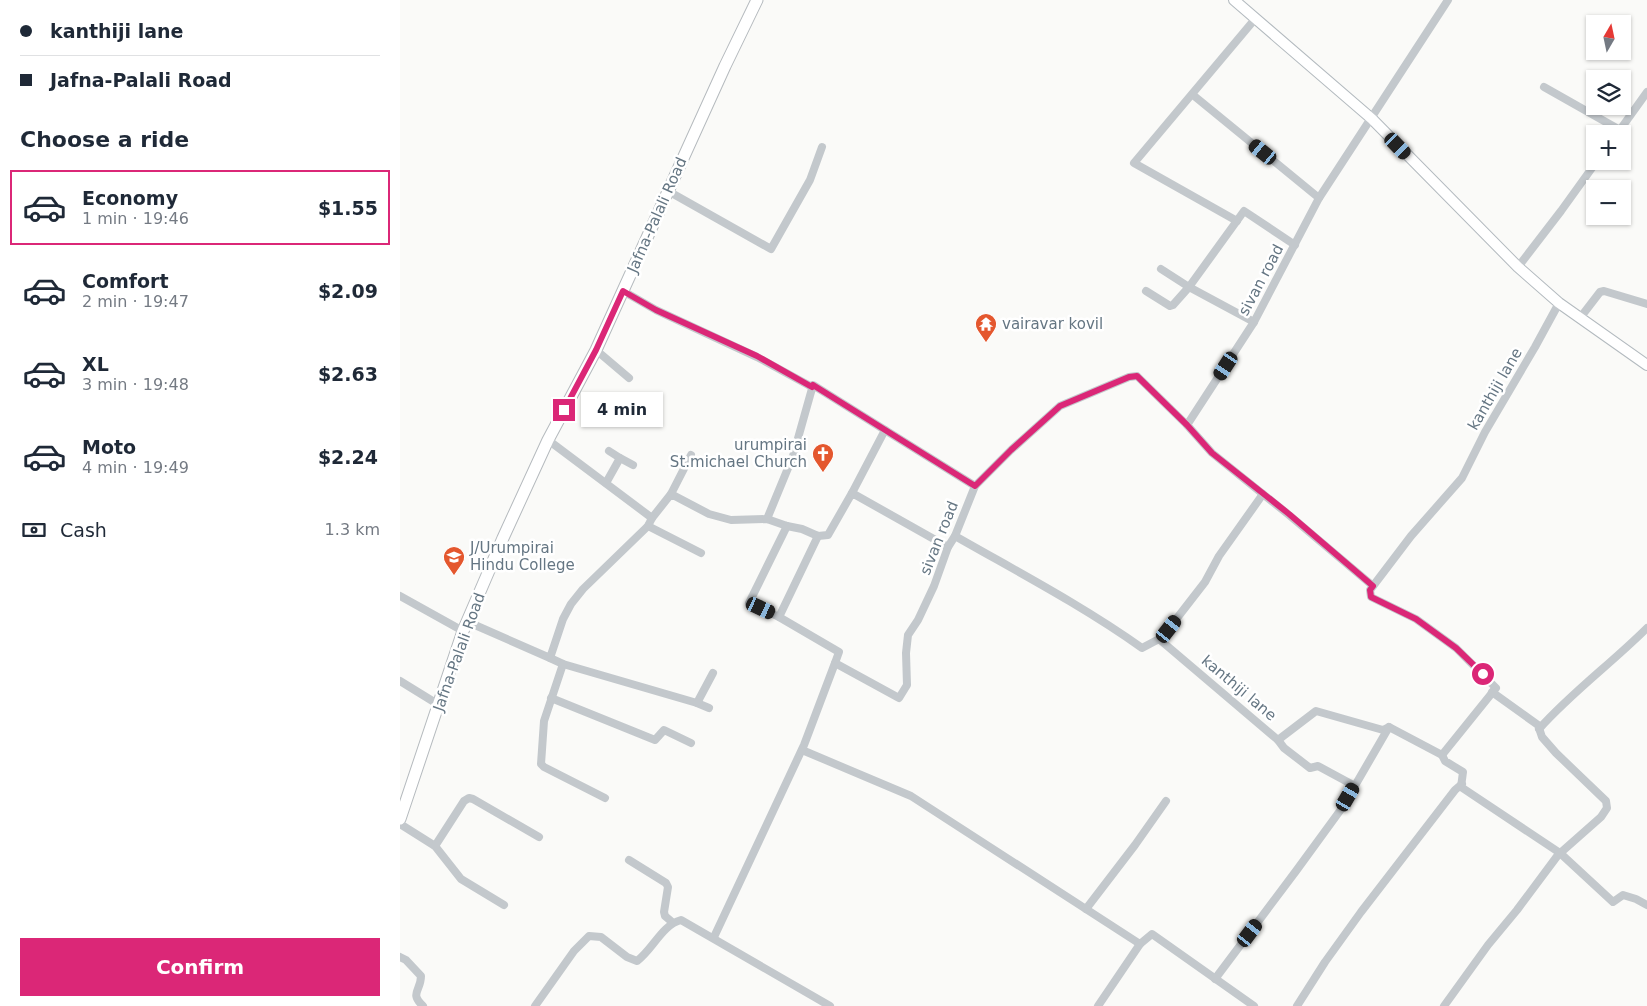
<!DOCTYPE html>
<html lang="en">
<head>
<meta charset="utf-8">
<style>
  body { margin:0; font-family:"DejaVu Sans",sans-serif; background:#f2f2f3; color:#1f2937; height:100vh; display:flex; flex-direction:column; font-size:19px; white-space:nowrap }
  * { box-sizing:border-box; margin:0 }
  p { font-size:16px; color:#747a83 }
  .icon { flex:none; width:28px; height:28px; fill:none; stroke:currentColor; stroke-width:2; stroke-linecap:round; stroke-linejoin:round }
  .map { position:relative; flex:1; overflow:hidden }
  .drawer { display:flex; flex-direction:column; background:#fff; width:400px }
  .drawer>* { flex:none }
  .guide { display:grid; align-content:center; height:110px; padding:0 20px; background:#fff }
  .needle { width:32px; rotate:9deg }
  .fabs { position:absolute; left:1186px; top:15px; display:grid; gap:10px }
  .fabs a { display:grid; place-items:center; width:45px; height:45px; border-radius:0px; background:#fff; box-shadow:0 1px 4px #0004; font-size:25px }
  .end { position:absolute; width:22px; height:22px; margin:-11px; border:6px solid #db2777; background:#fff; box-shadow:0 0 0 2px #fff }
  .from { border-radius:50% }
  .bubble { position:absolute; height:35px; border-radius:0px; background:#fff; box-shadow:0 1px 4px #0004; font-size:16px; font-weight:800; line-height:35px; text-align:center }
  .car { position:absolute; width:15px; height:30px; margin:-15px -8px; border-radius:6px; box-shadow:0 0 4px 1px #0007; background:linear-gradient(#222 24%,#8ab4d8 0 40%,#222 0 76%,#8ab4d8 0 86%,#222 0) }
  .guide b { display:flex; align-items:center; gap:18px; height:48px; font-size:19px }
  .guide b+b { border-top:1px solid #e0e1e3 }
  .guide i { width:12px; height:12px; background:#1f2937 }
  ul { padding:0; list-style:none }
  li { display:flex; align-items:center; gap:15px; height:75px; margin:0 10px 8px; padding:0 10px; border:2px solid transparent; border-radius:0px }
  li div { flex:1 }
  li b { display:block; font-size:19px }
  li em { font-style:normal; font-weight:800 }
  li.active { border-color:#db2777 }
  li>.icon { width:45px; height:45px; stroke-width:1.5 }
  h2 { padding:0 20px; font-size:22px; line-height:60px }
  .pay { display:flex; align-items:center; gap:12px; height:55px; padding:0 20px; font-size:19px }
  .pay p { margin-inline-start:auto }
  .primary-button { display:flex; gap:10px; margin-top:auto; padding:10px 20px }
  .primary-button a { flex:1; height:58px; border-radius:0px; background:#db2777; color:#fff; font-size:20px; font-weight:800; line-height:58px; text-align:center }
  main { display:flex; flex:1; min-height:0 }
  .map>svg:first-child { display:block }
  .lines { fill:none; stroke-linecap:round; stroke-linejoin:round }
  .secondary-casing { stroke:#b3babf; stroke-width:12 }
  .primary-casing { stroke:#b5babe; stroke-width:13 }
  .street { stroke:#c3c8cc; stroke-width:8 }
  .secondary { stroke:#fff; stroke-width:10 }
  .primary { stroke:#fff; stroke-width:11 }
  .route { stroke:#db2777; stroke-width:6 }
  .labels { text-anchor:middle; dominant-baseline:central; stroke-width:5; stroke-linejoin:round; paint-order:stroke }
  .street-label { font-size:15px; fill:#657683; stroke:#fff }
  .poi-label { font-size:15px; fill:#657683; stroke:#fff; text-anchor:start }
</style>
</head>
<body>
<main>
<section class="drawer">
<div class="guide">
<b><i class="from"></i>kanthiji lane</b>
<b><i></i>Jafna-Palali Road</b>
</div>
<h2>Choose a ride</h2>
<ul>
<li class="active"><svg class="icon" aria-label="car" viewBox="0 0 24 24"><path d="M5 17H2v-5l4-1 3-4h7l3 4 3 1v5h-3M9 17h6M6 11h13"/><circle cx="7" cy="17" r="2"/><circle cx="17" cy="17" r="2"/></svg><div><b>Economy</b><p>1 min · 19:46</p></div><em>$1.55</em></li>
<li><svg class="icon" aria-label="car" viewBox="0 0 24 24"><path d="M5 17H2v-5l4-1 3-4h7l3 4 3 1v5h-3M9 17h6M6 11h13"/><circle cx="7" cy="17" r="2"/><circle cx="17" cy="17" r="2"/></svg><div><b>Comfort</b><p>2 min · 19:47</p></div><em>$2.09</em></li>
<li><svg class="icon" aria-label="car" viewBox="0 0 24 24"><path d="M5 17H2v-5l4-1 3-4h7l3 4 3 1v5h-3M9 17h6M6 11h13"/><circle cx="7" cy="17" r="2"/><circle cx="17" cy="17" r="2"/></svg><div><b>XL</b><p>3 min · 19:48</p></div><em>$2.63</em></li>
<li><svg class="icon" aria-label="car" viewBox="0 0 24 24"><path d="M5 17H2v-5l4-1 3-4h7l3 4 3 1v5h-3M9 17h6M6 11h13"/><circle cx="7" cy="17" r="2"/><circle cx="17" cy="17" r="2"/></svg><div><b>Moto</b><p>4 min · 19:49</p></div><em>$2.24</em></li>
</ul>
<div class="pay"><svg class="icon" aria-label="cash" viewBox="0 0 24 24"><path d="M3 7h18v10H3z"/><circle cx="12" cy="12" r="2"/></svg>Cash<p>1.3 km</p></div>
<div class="primary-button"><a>Confirm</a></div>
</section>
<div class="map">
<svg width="1247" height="1006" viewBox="0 0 1247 1006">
  <rect width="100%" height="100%" fill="#fafaf8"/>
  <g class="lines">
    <g class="secondary-casing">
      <polyline id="secondary" points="834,0 972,119 1118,267 1159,303 1247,365"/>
    </g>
    <g class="primary-casing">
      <polyline id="primary" points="0,819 63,631 103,538 148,440 196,350 325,66 357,0"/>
    </g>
    <g class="street">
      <polyline points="1144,87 1220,130"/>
      <polyline points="793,95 919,198"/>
      <polyline points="1217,134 1247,92"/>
      <polyline points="268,191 371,249 410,180 422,147"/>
      <polyline points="837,221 734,163 855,19"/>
      <polyline points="1118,267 1161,211 1197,161"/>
      <polyline points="223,291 256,310 357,357 412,387"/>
      <polyline points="746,291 770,306 773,305 789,287 761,269"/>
      <polyline points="1180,318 1200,292 1204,291 1247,304"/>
      <polyline points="854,322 789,287 844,211 895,245"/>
      <polyline points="196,350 229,378"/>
      <polyline points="787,425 812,453 889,515 973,586"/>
      <polyline points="485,430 575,486"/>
      <polyline points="209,451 220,458"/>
      <polyline points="206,483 220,458 233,465"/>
      <polyline points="271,494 291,455"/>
      <polyline points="252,518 271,494 309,514 331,520 367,519 387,526 402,529 418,536 428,535 452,493 548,547"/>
      <polyline points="367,519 393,456 413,385 485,430 452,493"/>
      <polyline points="248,526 301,553"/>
      <polyline points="418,536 379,617 439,652 435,663"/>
      <path d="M555,536C618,572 683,606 742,648L759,639L878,740L916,711L983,730L989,727L1042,755L1096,688L1056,648L1016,619L971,597L970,590L1011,536L1062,478L1085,432L1135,347L1159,303"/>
      <polyline points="0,596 63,631"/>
      <polyline points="379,617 349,603 387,526"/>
      <polyline points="68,622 150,658 163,619 171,604 183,589 248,526 252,518 148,440"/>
      <polyline points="760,640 805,582 819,556 863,494"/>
      <polyline points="150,658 163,664 297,703 313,673"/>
      <polyline points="163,664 144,721 141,764 144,767 205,798"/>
      <polyline points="0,681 39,705"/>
      <polyline points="151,698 255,740 264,730 291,743"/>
      <polyline points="297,703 309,708"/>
      <path d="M1139,729C1172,692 1212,663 1247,628"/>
      <polyline points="878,740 884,748 910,768 918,766 955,786"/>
      <polyline points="402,750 511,796 740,944 752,934 854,1006"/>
      <polyline points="1042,755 1045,761 1063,772 1061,787 1160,853 1213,902 1223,895 1236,899 1247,905"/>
      <polyline points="0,824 35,846 61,879 104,905"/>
      <polyline points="35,846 64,801 69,798 73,799 139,837"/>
      <polyline points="229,860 266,883 268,887 264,912 265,916 272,922"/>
      <polyline points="686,909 735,845 766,801"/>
      <polyline points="314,937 404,745 435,663 499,698 507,685 506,653 508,635 518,620 534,586 548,547 555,536 575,486 611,450 660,406 729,377 737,376 787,425 854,322 919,198 1048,0"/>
      <path d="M0,957L6,960L21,976C21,991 9,993 23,1006"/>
      <polyline points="815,979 896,871 942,808 989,727"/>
      <path d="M135,1006L174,951L189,936L201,937L227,957L237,961C253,949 262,925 281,920L430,1006"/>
      <polyline points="698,1006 740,944"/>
      <polyline points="897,1006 925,962 961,912 1055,790 1062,784"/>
      <polyline points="1044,1006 1088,945 1117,910 1158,855 1201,817 1207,808 1206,801 1156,753 1142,737 1138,725 1092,692"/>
    </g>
    <use href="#secondary" class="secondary"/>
    <use href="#primary" class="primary"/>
  </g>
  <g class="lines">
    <polyline class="route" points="164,410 196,350 223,291 256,310 357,356 412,387 413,385 575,486 611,450 660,406 729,377 737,376 787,425 812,453 889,514 973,586 970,590 971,597 1016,619 1056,648 1083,674"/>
  </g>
  <defs>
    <g id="temple-pin" transform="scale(1.125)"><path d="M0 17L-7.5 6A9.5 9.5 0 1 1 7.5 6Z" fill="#e4572e" stroke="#fff"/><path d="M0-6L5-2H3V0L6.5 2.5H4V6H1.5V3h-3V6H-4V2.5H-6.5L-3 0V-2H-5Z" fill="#fff"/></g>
    <g id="church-pin" transform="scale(1.125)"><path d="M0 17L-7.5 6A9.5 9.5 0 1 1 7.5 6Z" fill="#e4572e" stroke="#fff"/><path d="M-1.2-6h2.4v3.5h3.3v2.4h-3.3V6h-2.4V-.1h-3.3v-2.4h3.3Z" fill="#fff"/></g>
    <g id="school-pin" transform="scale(1.125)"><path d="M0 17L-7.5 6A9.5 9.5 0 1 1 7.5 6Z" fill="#e4572e" stroke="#fff"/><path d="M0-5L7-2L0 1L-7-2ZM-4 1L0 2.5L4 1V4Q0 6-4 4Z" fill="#fff"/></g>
  </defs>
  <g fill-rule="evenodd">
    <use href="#temple-pin" x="586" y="324"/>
    <use href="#church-pin" x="423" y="454"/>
    <use href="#school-pin" x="54" y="557"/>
  </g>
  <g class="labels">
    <g class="street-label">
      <text transform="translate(257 215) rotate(-66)">Jafna-Palali Road</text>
      <text transform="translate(861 280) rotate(-62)">sivan road</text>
      <text transform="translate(1095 389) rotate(-60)">kanthiji lane</text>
      <text transform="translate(539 538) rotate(-68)">sivan road</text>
      <text transform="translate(59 652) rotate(-70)">Jafna-Palali Road</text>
      <text transform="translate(839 688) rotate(40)">kanthiji lane</text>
    </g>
    <g class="poi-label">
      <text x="602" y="324">vairavar kovil</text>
      <text x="407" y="445" text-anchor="end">urumpirai<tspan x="407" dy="17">St.michael Church</tspan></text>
      <text x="70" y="548">J/Urumpirai<tspan x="70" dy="17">Hindu College</tspan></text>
    </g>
  </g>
</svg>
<div class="fabs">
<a><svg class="needle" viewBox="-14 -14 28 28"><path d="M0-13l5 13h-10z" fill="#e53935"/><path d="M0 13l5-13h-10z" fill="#747a83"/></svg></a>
<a><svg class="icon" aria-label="layers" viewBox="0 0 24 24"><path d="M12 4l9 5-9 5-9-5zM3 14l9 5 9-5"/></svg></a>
<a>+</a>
<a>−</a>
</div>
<i class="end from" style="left:1083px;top:674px"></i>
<i class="end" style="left:164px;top:410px"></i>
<div class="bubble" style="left:181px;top:392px;width:82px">4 min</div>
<i class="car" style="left:998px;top:146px;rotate:136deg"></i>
<i class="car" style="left:863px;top:152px;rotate:309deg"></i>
<i class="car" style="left:826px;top:366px;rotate:213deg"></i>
<i class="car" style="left:361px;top:608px;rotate:115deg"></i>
<i class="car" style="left:769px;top:629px;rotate:38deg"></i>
<i class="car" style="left:948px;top:797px;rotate:30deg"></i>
<i class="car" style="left:850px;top:933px;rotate:37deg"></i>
</div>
</main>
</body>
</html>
